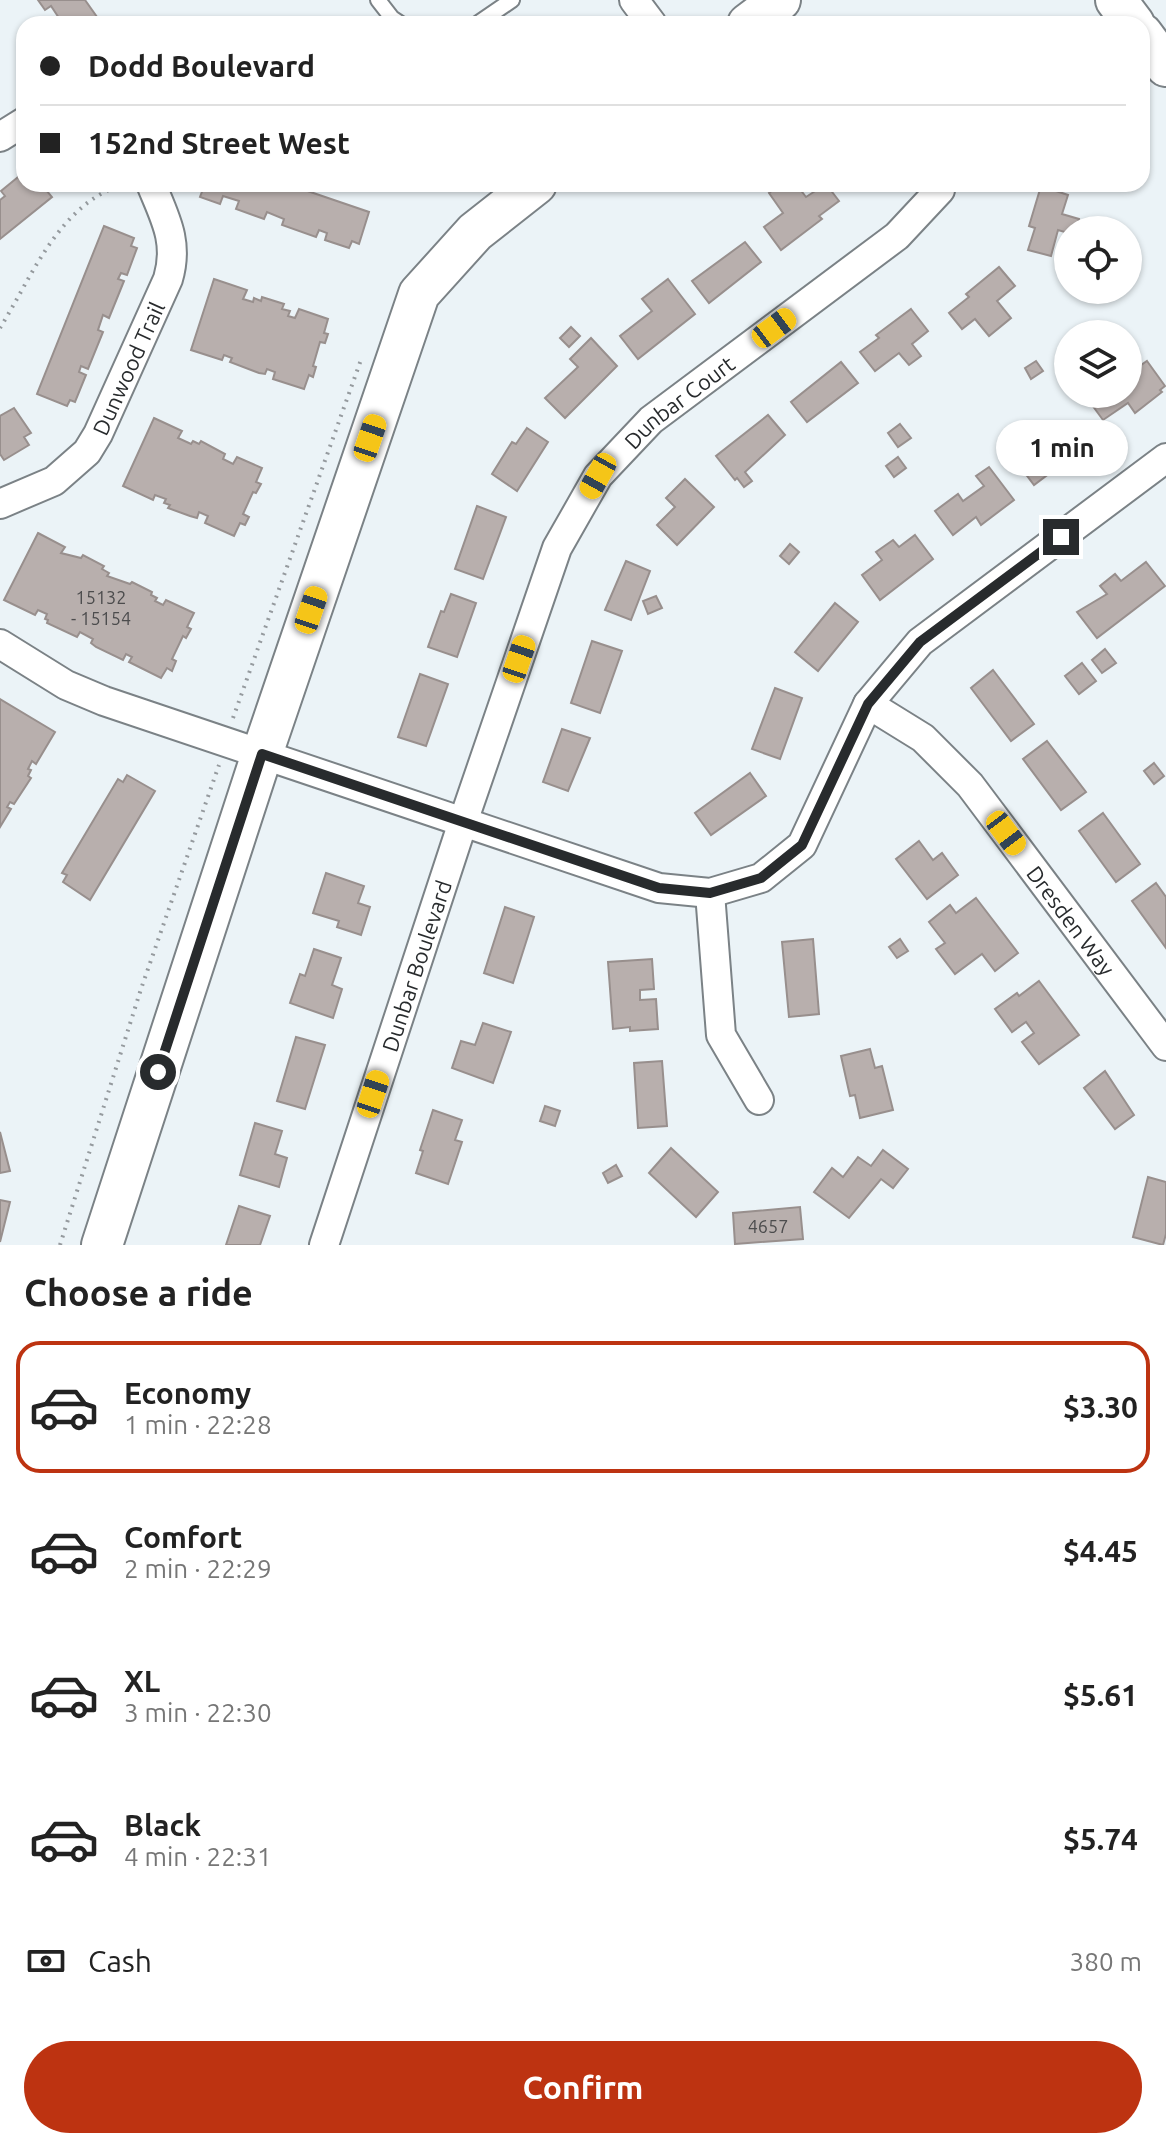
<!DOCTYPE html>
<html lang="en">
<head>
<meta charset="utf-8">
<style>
  body { margin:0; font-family:Ubuntu,sans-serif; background:#f2f2f2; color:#222; height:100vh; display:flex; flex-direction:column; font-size:30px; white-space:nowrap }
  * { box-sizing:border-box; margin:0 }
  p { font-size:26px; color:#767676 }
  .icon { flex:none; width:44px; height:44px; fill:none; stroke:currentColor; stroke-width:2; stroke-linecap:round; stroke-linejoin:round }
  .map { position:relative; height:1245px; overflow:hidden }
  .drawer { display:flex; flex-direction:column; background:#fff; flex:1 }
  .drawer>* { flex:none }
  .hud { position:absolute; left:16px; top:16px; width:1134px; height:176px; border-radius:24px; box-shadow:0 2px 6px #0004; display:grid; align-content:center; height:176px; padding:0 24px; background:#fff }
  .controls { position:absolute; left:1054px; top:216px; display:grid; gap:16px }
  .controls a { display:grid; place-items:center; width:88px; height:88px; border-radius:50%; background:#fff; box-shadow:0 2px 6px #0004; font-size:40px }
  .end { position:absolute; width:36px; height:36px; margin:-18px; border:10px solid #282b2d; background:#fff; box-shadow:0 0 0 4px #fff }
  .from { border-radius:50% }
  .bubble { position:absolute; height:56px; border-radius:28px; background:#fff; box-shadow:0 2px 6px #0004; font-size:26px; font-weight:700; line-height:56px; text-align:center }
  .car { position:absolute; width:24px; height:48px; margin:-24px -12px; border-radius:10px; box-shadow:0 0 6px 2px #0007; background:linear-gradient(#f5c518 24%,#345 0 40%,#f5c518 0 76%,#345 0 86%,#f5c518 0) }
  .hud b { display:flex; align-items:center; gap:28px; height:76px; font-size:30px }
  .hud b+b { border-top:2px solid #e0e0e0 }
  .hud i { width:20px; height:20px; background:#222 }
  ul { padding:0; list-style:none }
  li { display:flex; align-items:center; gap:24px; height:132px; margin:0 16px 12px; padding:0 8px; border:4px solid transparent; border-radius:24px }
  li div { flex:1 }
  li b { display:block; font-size:30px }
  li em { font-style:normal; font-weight:700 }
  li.current { border-color:#bd3311 }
  li>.icon { width:72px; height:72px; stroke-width:1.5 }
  h2 { padding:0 24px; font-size:36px; line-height:96px }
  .pay { display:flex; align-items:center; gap:20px; height:88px; padding:0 24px; font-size:30px }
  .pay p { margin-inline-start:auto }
  .action { display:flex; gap:16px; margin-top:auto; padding:16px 24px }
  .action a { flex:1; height:92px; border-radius:48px; background:#bd3311; color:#fff; font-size:32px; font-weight:700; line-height:92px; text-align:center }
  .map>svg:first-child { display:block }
  .building { fill:#b8afad; stroke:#988f8d; stroke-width:2 }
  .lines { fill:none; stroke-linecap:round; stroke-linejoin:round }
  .lane-casing { stroke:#7b8286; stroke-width:18 }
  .street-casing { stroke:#7b8286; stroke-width:32 }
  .secondary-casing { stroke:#7b8286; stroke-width:44 }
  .path { stroke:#959a9e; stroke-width:4; stroke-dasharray:2 6; stroke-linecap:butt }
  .lane { stroke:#fff; stroke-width:14 }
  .street { stroke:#fff; stroke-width:28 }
  .secondary { stroke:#fff; stroke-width:40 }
  .route { stroke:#282b2d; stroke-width:10 }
  .labels { text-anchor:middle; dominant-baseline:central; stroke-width:6; stroke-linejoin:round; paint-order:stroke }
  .number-label { font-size:18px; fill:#4c4c4d }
  .street-label { font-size:22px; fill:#282b2d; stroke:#fff }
</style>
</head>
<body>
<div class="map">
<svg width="1166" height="1245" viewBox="0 0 1166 1245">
  <rect width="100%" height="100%" fill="#ebf3f7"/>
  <g class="building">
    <polygon points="38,0 85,0 102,24 53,24 59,18 51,6 45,10"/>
    <polygon points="23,173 24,184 41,184 52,197 0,239 0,200 5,196 1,191"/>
    <polygon points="287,184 369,212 359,244 352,241 349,248 325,240 327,233 319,230 316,237 282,225 284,219 267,212 264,219 236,209 239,201 223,196 220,204 200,197 203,189 191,185"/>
    <polygon points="781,184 796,184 806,197 826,184 839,201 819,216 822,219 781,250 764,227 783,213 769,193"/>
    <polygon points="1041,186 1068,195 1062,214 1079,219 1076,230 1068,230 1068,233 1058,230 1051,256 1028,250 1035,228 1029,226"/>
    <polygon points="104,226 134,238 131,246 137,248 127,275 121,273 118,279 124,281 109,318 103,315 98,330 103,332 88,369 81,366 79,372 86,375 75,402 70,400 67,406 37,394"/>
    <polygon points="745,242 761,262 709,303 692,281"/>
    <polygon points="999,267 1015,286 997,301 1011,318 989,336 975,319 962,329 949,313 969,297 966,294"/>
    <polygon points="214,279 247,290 243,299 253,302 254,298 261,301 262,297 284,304 282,309 290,311 288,316 295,318 299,309 328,319 324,333 328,334 325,343 320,342 313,366 316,367 313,377 309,375 304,389 273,379 275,372 267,369 265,374 259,373 230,362 232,358 224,355 222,360 191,350"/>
    <polygon points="668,279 695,314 638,359 620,336 652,311 642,299"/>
    <polygon points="911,309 928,331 912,344 921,356 909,365 899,353 875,371 860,352 879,338 876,335"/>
    <polygon points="571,327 580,336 569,347 560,338"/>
    <polygon points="591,338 617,366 565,418 545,398 578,367 570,359"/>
    <polygon points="1036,361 1043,371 1031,379 1025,368"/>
    <polygon points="1147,361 1165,386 1160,390 1162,392 1135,413 1128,403 1103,420 1084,394 1128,394 1128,374"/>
    <polygon points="841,362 858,383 807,422 791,402"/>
    <polygon points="14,408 31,433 24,437 29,445 4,460 0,454 0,416"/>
    <polygon points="768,415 785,435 745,472 752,481 744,487 737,478 735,480 716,456"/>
    <polygon points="154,418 182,431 178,438 191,444 193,441 199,444 201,441 225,454 223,459 233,464 237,457 262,468 256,482 261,484 256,493 253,492 243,514 249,517 245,525 240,523 234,536 205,523 208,516 199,512 197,518 190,516 168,508 170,505 164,503 166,499 155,495 153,500 123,486"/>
    <polygon points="900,424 911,438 898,447 888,433"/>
    <polygon points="1065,424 1083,448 1034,485 1016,461"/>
    <polygon points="527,428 548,442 517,491 492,474 512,442 516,444"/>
    <polygon points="898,457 906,468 894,477 886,466"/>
    <polygon points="989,467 1014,500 981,525 976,517 953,535 935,511 958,494 963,501 984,486 976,476"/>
    <polygon points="685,479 714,507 677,545 657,525 675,507 666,498"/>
    <polygon points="477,506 506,517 483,579 455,569"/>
    <polygon points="38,533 65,547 61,553 81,558 83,555 104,566 102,569 109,573 107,576 130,584 132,582 152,592 151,595 157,598 155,601 163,605 166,600 194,613 187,627 191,629 186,638 183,636 172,659 176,661 172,671 167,668 161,678 129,662 132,657 126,654 123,660 96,647 91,643 93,639 80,632 77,637 47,623 48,620 45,619 47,614 38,610 35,615 4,600"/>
    <polygon points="915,535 933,559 880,600 862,575 882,560 876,552 893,540 899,547"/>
    <polygon points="790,544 799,552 789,564 780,556"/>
    <polygon points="626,561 650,571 631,620 605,610"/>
    <polygon points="1146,562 1165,586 1097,638 1077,612 1107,594 1100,586 1115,574 1121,581"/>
    <polygon points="451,594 476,603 457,657 428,647 441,611 444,612"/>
    <polygon points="656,596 662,608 648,614 643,601"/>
    <polygon points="835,603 858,622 818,671 795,652"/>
    <polygon points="592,641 622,651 600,713 571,703"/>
    <polygon points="1105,649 1116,663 1102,673 1092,660"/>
    <polygon points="1082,663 1096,681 1079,694 1065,676"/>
    <polygon points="993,670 1034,724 1011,741 971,688"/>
    <polygon points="420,674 448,684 426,746 398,737"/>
    <polygon points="775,688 802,698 780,759 752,749"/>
    <polygon points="0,699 55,732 36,764 32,761 28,769 31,770 28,776 31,778 14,804 10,802 7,807 11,809 0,827"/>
    <polygon points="562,729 590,738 568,791 543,782"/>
    <polygon points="1047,741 1086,792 1061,810 1023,759"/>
    <polygon points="1154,763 1164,776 1154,784 1144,771"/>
    <polygon points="750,773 766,796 711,835 695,813"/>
    <polygon points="127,775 155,791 90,900 63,882 67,875 62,873 118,779 123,782"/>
    <polygon points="1103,813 1140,864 1116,882 1079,831"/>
    <polygon points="919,841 933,860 942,853 958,875 927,899 896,859"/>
    <polygon points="326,873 364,886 358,903 370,907 361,935 337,927 339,921 313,913"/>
    <polygon points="1156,883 1166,897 1166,948 1132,901"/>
    <polygon points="976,898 1018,953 995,971 982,954 955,974 936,949 945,943 929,922 950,905 956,913"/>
    <polygon points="505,907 534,917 513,983 484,973"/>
    <polygon points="813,939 819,1014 789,1017 782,942"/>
    <polygon points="900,939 908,951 897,958 889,947"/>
    <polygon points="314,949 341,958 332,985 342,989 333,1018 290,1003 300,974 305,976"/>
    <polygon points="652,959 654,989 640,990 640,1000 656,999 658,1029 630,1031 630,1027 613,1029 608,962"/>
    <polygon points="1039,981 1079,1035 1039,1064 1022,1042 1034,1033 1026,1022 1012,1032 995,1009 1017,993 1019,996"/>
    <polygon points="483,1023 511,1032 493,1083 452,1068 461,1041 475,1045"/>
    <polygon points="296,1037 325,1045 305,1109 277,1101"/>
    <polygon points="870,1049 875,1068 882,1066 893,1110 860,1118 855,1095 850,1096 841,1056"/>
    <polygon points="662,1061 667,1126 638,1128 634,1063"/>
    <polygon points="1105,1071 1134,1115 1115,1129 1084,1088"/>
    <polygon points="545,1106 560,1111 555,1126 540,1121"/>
    <polygon points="433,1110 462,1120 455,1140 462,1142 448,1184 416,1173 423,1151 420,1150"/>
    <polygon points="255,1123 282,1131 275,1154 287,1158 279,1187 240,1175"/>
    <polygon points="0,1132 10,1171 0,1173"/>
    <polygon points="671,1148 718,1192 696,1217 649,1173"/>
    <polygon points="883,1150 908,1169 893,1188 881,1179 849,1218 814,1192 832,1168 843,1177 858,1157 871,1166"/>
    <polygon points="616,1165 622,1176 608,1183 603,1173"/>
    <polygon points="1148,1177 1166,1182 1166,1234 1163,1245 1133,1237"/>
    <polygon points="0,1200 10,1202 0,1242"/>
    <polygon points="239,1206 270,1216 260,1245 226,1245"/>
    <polygon points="800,1207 803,1239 735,1244 733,1213"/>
  </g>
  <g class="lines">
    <g class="lane-casing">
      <g id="lane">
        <polyline points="378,0 392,18 401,24"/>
        <polyline points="477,24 512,0"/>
      </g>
    </g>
    <g class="street-casing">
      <g id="street">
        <polyline points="634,0 652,24"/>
        <polyline points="0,137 24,122"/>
        <path id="s1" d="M0,504L54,481L87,452L98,434L168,279C179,242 165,218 151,184"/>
        <polyline points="0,644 66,685 104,701 659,888 710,893 761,878 802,845 868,704 920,642 1166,458"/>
        <path id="s2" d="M868,704L923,738L970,785L1166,1046"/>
        <polyline points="710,893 721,1035 759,1100"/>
        <path id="s3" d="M324,1245L463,822L557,548L598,476L651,420L897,236L940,190"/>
      </g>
    </g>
    <g class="secondary-casing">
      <g id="secondary">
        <polyline points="1116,0 1134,24"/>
        <polyline points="748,24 780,0"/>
        <polyline points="1142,34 1166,66"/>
        <polyline points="102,1245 262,754 419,294 475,232 536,184"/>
      </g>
    </g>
    <g class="path">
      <path d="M0,328C33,275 59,204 124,184"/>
      <polyline points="233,718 362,357"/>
      <polyline points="60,1245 141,989 219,765"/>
    </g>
    <use href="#lane" class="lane"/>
    <use href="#street" class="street"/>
    <use href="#secondary" class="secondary"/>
  </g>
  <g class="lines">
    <polyline class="route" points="158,1072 262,754 659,888 710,893 761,878 802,845 868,704 920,642 1061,537"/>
  </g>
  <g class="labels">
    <g class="number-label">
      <text x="101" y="597">15132<tspan x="101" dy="21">- 15154</tspan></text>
      <text x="768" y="1226">4657</text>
    </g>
    <g class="street-label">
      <text stroke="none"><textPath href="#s1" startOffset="196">Dunwood Trail</textPath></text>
      <text stroke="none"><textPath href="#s3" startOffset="928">Dunbar Court</textPath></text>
      <text stroke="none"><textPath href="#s2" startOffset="300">Dresden Way</textPath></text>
      <text stroke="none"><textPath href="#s3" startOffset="294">Dunbar Boulevard</textPath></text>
    </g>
  </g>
</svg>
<div class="controls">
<a><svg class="icon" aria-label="locate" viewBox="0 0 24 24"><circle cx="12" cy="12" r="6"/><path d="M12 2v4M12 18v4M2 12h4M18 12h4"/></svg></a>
<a><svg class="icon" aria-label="layers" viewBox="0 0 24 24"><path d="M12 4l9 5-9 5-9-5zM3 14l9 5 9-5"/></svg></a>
</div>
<i class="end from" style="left:158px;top:1072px"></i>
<i class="end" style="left:1061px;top:537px"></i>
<div class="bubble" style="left:996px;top:420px;width:132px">1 min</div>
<i class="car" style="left:774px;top:328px;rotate:53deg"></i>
<i class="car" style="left:370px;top:438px;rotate:19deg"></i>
<i class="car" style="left:598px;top:476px;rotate:209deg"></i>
<i class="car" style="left:311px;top:610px;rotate:19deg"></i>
<i class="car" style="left:519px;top:659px;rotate:19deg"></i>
<i class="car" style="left:1006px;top:833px;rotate:143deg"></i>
<i class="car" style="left:373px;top:1094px;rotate:18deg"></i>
<div class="hud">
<b><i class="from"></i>Dodd Boulevard</b>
<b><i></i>152nd Street West</b>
</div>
</div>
<section class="drawer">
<h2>Choose a ride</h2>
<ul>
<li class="current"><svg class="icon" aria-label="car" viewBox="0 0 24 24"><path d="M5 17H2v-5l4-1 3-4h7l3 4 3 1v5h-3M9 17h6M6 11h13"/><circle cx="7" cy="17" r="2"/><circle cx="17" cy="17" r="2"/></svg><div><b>Economy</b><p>1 min · 22:28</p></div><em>$3.30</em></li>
<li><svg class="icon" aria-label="car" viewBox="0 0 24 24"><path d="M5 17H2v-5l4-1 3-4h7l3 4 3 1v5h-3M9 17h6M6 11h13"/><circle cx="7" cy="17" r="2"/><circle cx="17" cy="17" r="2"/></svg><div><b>Comfort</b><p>2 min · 22:29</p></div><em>$4.45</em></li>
<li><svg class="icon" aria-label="car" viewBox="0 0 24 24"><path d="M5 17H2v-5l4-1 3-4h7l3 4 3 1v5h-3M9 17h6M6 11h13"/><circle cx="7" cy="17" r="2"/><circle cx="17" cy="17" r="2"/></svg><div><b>XL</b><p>3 min · 22:30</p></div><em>$5.61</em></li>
<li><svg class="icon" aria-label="car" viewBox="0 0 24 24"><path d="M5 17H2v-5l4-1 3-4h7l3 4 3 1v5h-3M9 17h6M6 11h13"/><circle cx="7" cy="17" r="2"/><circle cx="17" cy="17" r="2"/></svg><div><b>Black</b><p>4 min · 22:31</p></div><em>$5.74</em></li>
</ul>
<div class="pay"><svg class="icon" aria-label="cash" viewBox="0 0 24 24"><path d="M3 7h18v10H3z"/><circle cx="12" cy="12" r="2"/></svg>Cash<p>380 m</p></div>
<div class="action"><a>Confirm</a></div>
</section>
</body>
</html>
